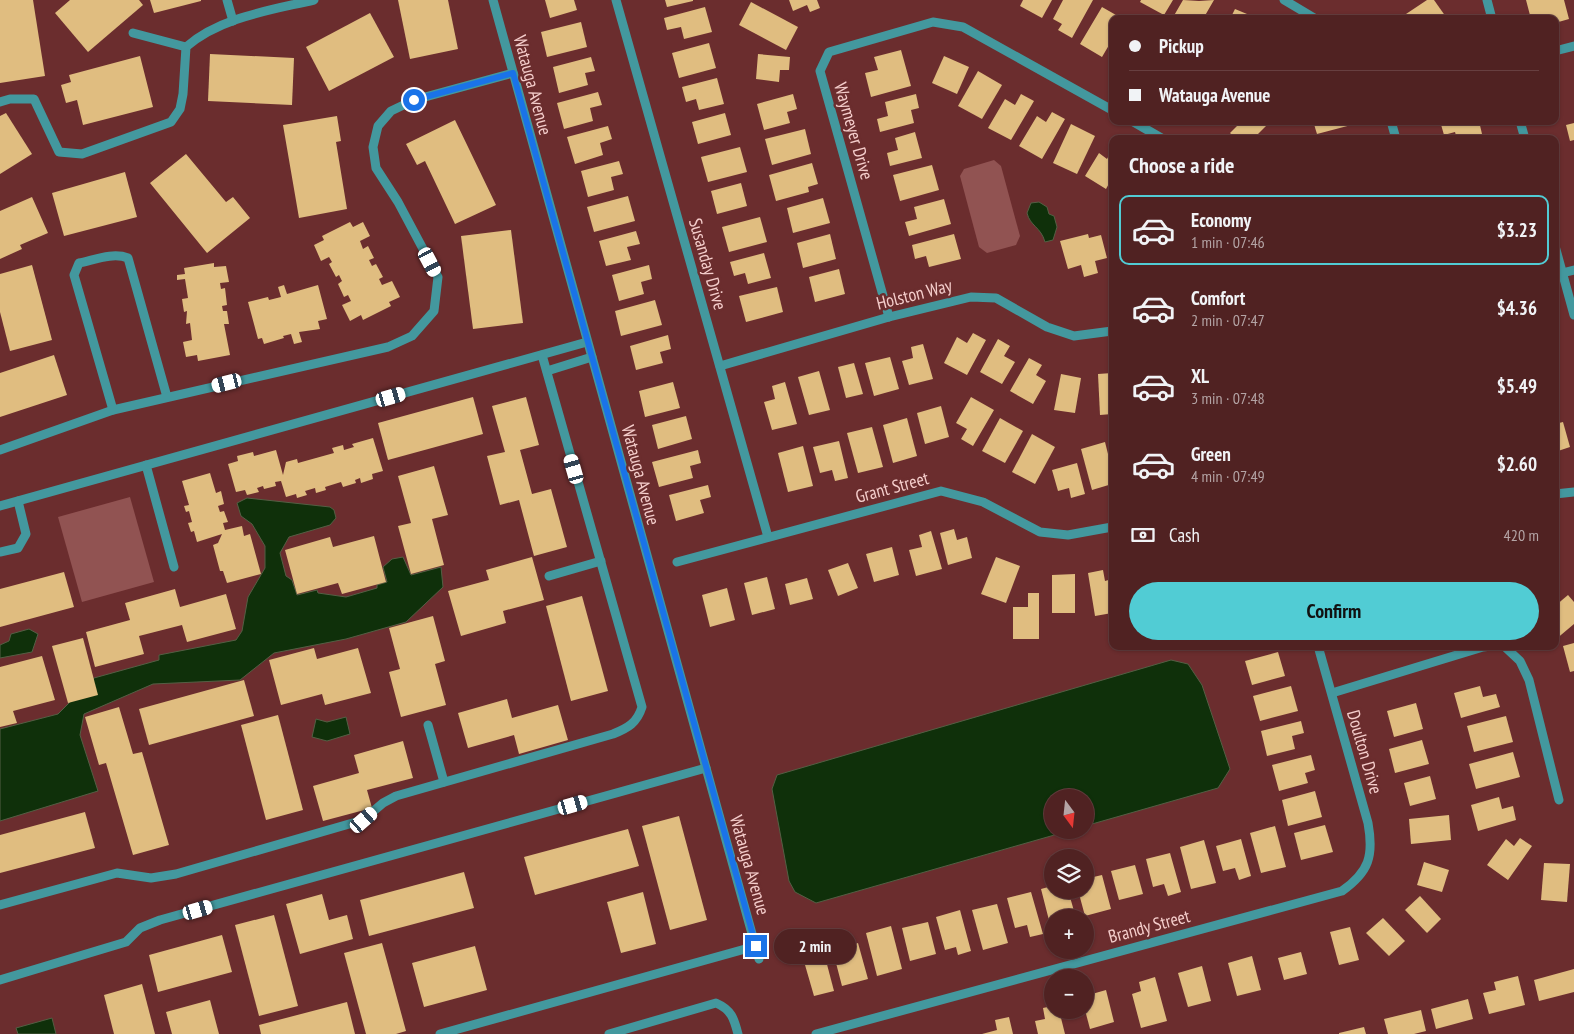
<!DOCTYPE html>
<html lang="en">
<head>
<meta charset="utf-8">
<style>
  body { margin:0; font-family:"PT Sans Narrow",sans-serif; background:#5a2f2f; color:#f1f3f6; height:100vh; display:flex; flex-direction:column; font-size:19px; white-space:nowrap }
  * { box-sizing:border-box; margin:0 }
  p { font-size:16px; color:#b4a4a5 }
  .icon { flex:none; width:28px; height:28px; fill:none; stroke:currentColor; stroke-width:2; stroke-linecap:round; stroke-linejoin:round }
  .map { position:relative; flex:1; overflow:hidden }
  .panel { position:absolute; left:1109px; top:135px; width:450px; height:515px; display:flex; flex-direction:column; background:#502222; border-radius:10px; box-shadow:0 1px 4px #0004,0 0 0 1px #673f40 }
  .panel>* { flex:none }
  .guide { position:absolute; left:1109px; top:15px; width:450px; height:110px; border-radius:10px; box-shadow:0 1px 4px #0004,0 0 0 1px #673f40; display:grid; align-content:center; height:110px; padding:0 20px; background:#502222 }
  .needle { width:32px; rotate:165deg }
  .tools { position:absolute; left:1044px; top:789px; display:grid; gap:10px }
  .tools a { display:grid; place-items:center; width:50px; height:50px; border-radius:50%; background:#502222; box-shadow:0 1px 4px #0004,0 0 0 1px #673f40; font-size:25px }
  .end { position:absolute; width:22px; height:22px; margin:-11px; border:6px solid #1a73e8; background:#fff; box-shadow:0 0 0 2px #fff }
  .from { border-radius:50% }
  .bubble { position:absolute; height:35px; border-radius:18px; background:#502222; box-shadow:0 1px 4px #0004,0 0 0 1px #673f40; font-size:16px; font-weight:600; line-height:35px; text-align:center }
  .car { position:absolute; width:15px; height:30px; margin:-15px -8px; border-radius:6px; box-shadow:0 0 4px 1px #0007; background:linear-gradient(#fff 24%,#345 0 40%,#fff 0 76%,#345 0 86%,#fff 0) }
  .guide b { display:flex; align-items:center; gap:18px; height:48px; font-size:19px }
  .guide b+b { border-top:1px solid #673f40 }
  .guide i { width:12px; height:12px; background:#f1f3f6 }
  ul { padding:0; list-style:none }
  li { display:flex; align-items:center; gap:15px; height:70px; margin:0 10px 8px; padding:0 10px; border:2px solid transparent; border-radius:10px }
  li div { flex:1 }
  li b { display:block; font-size:19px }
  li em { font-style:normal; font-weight:600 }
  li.active { border-color:#51ccd4 }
  li>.icon { width:45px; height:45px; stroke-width:1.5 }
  h2 { padding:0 20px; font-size:22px; line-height:60px }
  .pay { display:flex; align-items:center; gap:12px; height:55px; padding:0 20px; font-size:19px }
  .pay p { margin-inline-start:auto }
  .primary-button { display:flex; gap:10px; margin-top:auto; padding:10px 20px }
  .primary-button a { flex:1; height:58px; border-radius:30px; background:#51ccd4; color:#111; font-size:20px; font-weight:600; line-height:58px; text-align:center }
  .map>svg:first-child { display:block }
  .green { fill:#915352 }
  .water { fill:#0f300a; stroke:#545f44 }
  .building { fill:#e0bd80 }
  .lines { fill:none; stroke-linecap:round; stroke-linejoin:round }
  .minor { stroke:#43989e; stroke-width:9 }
  .route { stroke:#1a73e8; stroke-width:6 }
  .labels { text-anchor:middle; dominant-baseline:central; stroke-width:5; stroke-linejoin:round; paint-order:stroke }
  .street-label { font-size:18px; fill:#f5cecc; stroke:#6b2d2e }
</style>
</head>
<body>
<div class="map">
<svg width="1574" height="1034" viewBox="0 0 1574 1034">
  <rect width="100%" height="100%" fill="#6b2d2e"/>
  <g class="green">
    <polygon points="994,160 1001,166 1020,236 1016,245 987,253 979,247 960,176 964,169"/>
    <polygon points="130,497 154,582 82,602 58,517"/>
  </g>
  <g class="water">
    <path d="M1039,202L1047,207L1049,214L1054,216L1057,227L1053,240L1045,242C1041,227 1030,226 1027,213L1031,203Z"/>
    <polygon points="247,498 330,507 334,510 336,518 330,525 289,537 280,553 286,576 292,580 297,595 317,590 318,593 346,597 377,588 377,585 387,582 383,567 392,559 403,557 411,575 441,567 443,587 406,622 346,639 274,653 240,680 153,684 84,714 80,735 98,791 0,821 0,729 58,714 94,678 159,660 159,655 236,640 242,631 248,597 265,568 265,546 252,524 241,516 237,503"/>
    <polygon points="29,629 38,634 32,652 0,658 0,645 9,641 11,634"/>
    <polygon points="1171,660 1188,664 1202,685 1230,769 1218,788 1085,826 1085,798 1052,798 1052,830 1072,830 816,903 795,892 789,881 772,789 777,775"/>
    <polygon points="346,717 350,734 327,741 312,737 316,719 327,722"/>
    <polygon points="52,1018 56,1034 18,1034 16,1028"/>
  </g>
  <g class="building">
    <polygon points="0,0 33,0 45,76 0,83"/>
    <polygon points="70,0 139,0 143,5 88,52 55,13"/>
    <polygon points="150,0 201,0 201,1 154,13"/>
    <polygon points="398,0 448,0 458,49 410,59"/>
    <polygon points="545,0 574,0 577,10 550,18"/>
    <polygon points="665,0 693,0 693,1 667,7"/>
    <polygon points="789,0 817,0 820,8 810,12 807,5 793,11"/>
    <polygon points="1023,0 1052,0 1042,18 1020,6"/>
    <polygon points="1063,0 1093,0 1072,38 1058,30 1062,24 1053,19"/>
    <polygon points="1141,0 1173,0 1164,15 1140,2"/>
    <polygon points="1183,0 1199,1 1214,0 1203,19 1172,19"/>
    <polygon points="1427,0 1434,0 1446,17 1409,19 1406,14"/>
    <polygon points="1526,0 1564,0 1569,19 1555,23 1555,19 1531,19"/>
    <polygon points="751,2 798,27 786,50 739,25"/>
    <polygon points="705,7 712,32 684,39 681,27 667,30 664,18"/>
    <polygon points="1102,7 1123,19 1112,19 1112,40 1102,57 1080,44"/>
    <polygon points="1235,9 1247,14 1245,19 1230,19"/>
    <polygon points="370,13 394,57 329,91 306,47"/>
    <polygon points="581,22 587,47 547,57 541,32"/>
    <polygon points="709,43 716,68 679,78 672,53"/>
    <polygon points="901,50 911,86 871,97 865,73 878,70 874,57"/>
    <polygon points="210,54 294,58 292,105 208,101"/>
    <polygon points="758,54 790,57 789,70 780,70 779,82 756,79"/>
    <polygon points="140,56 153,107 83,125 77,100 66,103 61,85 71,82 69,75"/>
    <polygon points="944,56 969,67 957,94 932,83"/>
    <polygon points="591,57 595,71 585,73 588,85 559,93 553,67"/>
    <polygon points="978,71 1002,85 982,119 958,106"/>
    <polygon points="717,78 724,104 699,110 696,99 686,102 682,87"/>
    <polygon points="598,92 602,105 590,108 593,121 564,129 557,103"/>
    <polygon points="793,94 797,109 787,112 790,123 764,130 757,104"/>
    <polygon points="916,94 919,108 911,110 914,123 880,132 877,119 888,116 885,102"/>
    <polygon points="1021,94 1034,101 1011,140 988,128 1005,99 1015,105"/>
    <polygon points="1052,112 1065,119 1042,159 1019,146 1037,116 1046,122"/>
    <polygon points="6,113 32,154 0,174 0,116"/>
    <polygon points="725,113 731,135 698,144 692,122"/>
    <polygon points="337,116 341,141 336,142 347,209 299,218 283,125"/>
    <polygon points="455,120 496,205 455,224 425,161 417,165 406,144"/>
    <polygon points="1242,121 1271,121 1253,139 1236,139 1230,133"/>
    <polygon points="1313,121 1354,121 1355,124 1317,134"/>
    <polygon points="1440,121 1479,121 1482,134 1464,139 1457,139 1455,132 1444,135"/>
    <polygon points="1574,123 1574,140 1570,141 1566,125"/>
    <polygon points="1071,124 1095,136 1077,174 1053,163"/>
    <polygon points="608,126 612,139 600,143 603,155 575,164 567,137"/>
    <polygon points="805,129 811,154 772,165 765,139"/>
    <polygon points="915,132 922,158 890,166 887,153 898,150 895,138"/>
    <polygon points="740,147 747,172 708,182 701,157"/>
    <polygon points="1112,150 1112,178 1106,189 1085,176 1099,153 1107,159"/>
    <polygon points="186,154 226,202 233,197 250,218 207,253 150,183"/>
    <polygon points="619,161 623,174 611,177 614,190 588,197 581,171"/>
    <polygon points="812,163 818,184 808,187 809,192 776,201 769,175"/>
    <polygon points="932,165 939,190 900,201 893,175"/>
    <polygon points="125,172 137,217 64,236 52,193"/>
    <polygon points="741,183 747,206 717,214 711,191"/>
    <polygon points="628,196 635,221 594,232 587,207"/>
    <polygon points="32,197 48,233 20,245 22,249 0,259 0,211"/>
    <polygon points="823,198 830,223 793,233 787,208"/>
    <polygon points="944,199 951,224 909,236 905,222 917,219 914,207"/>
    <polygon points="760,217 767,242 729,252 722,227"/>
    <polygon points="350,222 353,227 363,222 370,236 360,241 363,249 368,246 374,258 369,260 372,266 376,264 383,277 379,279 382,285 392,281 400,297 389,302 391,306 363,320 361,315 350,321 342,305 351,301 348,295 344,297 338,284 342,281 339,275 336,277 329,264 332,262 329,257 321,261 314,245 324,240 322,236"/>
    <polygon points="511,230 523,323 473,329 461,236"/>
    <polygon points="636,231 640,244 627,247 631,260 606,266 599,241"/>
    <polygon points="830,234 836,259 803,268 797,243"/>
    <polygon points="954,234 961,259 929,267 926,256 915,259 912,245"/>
    <polygon points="1088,234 1089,238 1101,235 1107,258 1095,261 1098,273 1084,277 1081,265 1068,269 1060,241"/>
    <polygon points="764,253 771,278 748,284 745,273 734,276 730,262"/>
    <polygon points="214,263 214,267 226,266 229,282 220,283 221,289 225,288 227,305 222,306 223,311 227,311 229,324 224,324 230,355 198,361 197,355 186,357 183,342 192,340 190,323 186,324 187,311 184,312 182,299 188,298 185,279 177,280 177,275 185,274 184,268"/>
    <polygon points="32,265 52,340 10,351 0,312 0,274"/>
    <polygon points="649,265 652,279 641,282 644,294 619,301 612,275"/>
    <polygon points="839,269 845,294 815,302 809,277"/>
    <polygon points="284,285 287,294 318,285 327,319 318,321 320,329 299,332 302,342 294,344 291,334 283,336 284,338 264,344 262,338 258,339 248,302 268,297 269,300 281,297 278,287"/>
    <polygon points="777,287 783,312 746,322 739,296"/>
    <polygon points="655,300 662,325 621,336 615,311"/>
    <polygon points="973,333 986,340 967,375 944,363 957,337 967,343"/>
    <polygon points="668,335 671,349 660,352 663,363 636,370 630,346"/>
    <polygon points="998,339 1010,346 1004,356 1015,362 1002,384 980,372"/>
    <polygon points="923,344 933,379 909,385 902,361 913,358 911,347"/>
    <polygon points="54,355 67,395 0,417 0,373"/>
    <polygon points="890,357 899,389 874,396 865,363"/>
    <polygon points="1029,358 1042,365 1036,375 1046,381 1033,404 1010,391"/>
    <polygon points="854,363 863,394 846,398 838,367"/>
    <polygon points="819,371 830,410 809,415 798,377"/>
    <polygon points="1112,373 1112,414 1100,415 1098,374"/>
    <polygon points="1061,374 1081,378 1075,413 1054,410"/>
    <polygon points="673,382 680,408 645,417 639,391"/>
    <polygon points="785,382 797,424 772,430 764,402 775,399 772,386"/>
    <polygon points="473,397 483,434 388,460 378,423"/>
    <polygon points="526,397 539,445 520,450 532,494 551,489 567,547 534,556 519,500 500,505 487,456 505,452 492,406"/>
    <polygon points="971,397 994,410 973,446 961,439 967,429 956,423"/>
    <polygon points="941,406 949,437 925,444 917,413"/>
    <polygon points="686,416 692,439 658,449 652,425"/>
    <polygon points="907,418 917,456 893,463 883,425"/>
    <polygon points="1000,418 1023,431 1005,463 982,451"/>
    <polygon points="1563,422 1570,447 1555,452 1555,424"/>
    <polygon points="872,427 883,467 858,473 847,433"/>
    <polygon points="1032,434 1055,447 1035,484 1012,472"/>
    <polygon points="373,438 383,471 372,474 373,479 361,483 360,478 355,480 356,483 343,487 341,482 325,487 326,490 316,493 315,488 305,491 307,495 297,498 296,494 286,497 281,481 275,482 276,486 264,489 263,486 257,488 259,492 247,495 245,490 236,492 228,464 238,461 237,456 253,452 254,456 276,450 283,475 286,462 297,459 298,463 334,453 332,448 343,445 344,450 354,447 352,444"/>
    <polygon points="839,441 848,478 835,481 832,470 820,473 813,447"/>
    <polygon points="1105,442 1112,470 1112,484 1092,490 1081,449"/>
    <polygon points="803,446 813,486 788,492 778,453"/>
    <polygon points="698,450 701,463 690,466 693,478 659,487 652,462"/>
    <polygon points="1077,463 1085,494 1071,498 1069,488 1058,491 1052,470"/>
    <polygon points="434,466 448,515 432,519 444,565 411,574 398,526 411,523 398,476"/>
    <polygon points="210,473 216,493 221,491 224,504 218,506 220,512 224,511 228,522 223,523 225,530 242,526 244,536 250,534 261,574 227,583 223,571 220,571 213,545 218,543 222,534 197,542 194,531 191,532 188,523 192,522 189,511 186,512 184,506 189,505 182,481"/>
    <polygon points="708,485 711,497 700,500 704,513 676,521 669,495"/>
    <polygon points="954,529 957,540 967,537 972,558 948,565 940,533"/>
    <polygon points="931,531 942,569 916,576 909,550 922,547 919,535"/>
    <polygon points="374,536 386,582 342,594 338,583 297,594 285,550 330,537 333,547"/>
    <polygon points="892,547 899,575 874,582 866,554"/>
    <polygon points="532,557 544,600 503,611 506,623 461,636 448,591 489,580 486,570"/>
    <polygon points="996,557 1020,566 1006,603 981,594"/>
    <polygon points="848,563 858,588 838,596 828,570"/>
    <polygon points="1103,570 1105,581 1112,579 1112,613 1095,616 1088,573"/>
    <polygon points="64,572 74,607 0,627 0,589"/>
    <polygon points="1075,574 1075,613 1052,613 1052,575"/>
    <polygon points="767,577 775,609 752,615 744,583"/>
    <polygon points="807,578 813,599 790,605 785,584"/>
    <polygon points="727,588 735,620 710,627 702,595"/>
    <polygon points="175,589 180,607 226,594 236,629 187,642 182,625 139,636 144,654 95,667 86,632 130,620 125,603"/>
    <polygon points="1028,593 1039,593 1039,639 1013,639 1013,607 1028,607"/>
    <polygon points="1568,595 1574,602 1574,624 1555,640 1555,606"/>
    <polygon points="582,596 608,691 571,701 546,606"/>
    <polygon points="433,616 445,661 435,664 446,705 401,717 389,672 400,669 389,628"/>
    <polygon points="83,638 98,695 68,703 52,646"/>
    <polygon points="1574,643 1574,671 1570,672 1563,646"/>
    <polygon points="314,648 317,659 358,648 371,693 325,705 322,694 281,705 269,660"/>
    <polygon points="1278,652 1285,676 1252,685 1245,661"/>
    <polygon points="42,656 55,700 13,711 17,723 0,727 0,667"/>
    <polygon points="244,680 254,716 149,745 139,709"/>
    <polygon points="1291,686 1298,711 1260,721 1253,696"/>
    <polygon points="1480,686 1483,697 1496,694 1500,707 1461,718 1454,693"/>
    <polygon points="507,699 512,718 558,705 568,740 519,754 514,735 468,748 458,713"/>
    <polygon points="1416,703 1423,729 1394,737 1387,711"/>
    <polygon points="119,707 133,754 142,752 169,845 133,855 106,763 99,765 85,717"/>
    <polygon points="278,715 303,810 266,820 241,725"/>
    <polygon points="1506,716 1513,742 1474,752 1467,726"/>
    <polygon points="1301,721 1304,733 1292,736 1295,749 1267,756 1261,731"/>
    <polygon points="1422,740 1429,764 1395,773 1389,749"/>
    <polygon points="403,741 413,778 367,790 372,808 323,821 313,786 359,773 354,755"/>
    <polygon points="1513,752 1520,777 1476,789 1469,764"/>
    <polygon points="1311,755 1315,770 1305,773 1308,783 1279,791 1272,765"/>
    <polygon points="1430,776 1436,799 1410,806 1404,783"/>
    <polygon points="1315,791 1322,817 1288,826 1282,800"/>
    <polygon points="1499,797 1502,809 1513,806 1516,820 1478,831 1471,805"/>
    <polygon points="85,812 95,848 0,873 0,835"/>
    <polygon points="1449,815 1451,840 1411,844 1409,819"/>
    <polygon points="679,816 707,920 670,930 642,826"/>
    <polygon points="1325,825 1333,852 1301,860 1294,833"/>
    <polygon points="1275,826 1286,867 1261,873 1250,833"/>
    <polygon points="628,829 639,866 535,895 524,857"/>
    <polygon points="1520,838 1532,846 1508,880 1487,865 1506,839 1514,846"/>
    <polygon points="1241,839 1251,876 1239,880 1235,868 1223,871 1216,846"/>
    <polygon points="1204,840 1216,883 1191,889 1180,847"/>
    <polygon points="1170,853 1181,892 1168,896 1164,884 1153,887 1146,859"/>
    <polygon points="1424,862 1449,870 1442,892 1417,885"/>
    <polygon points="1544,863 1570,864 1567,902 1541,900"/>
    <polygon points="1135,865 1143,894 1119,900 1111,871"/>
    <polygon points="464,872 474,908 369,936 360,900"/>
    <polygon points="1102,875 1111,909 1085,916 1078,890 1085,890 1085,879"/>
    <polygon points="1052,886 1052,890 1068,890 1076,918 1052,918 1052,932 1041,889"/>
    <polygon points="643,892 656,944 621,953 607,902"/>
    <polygon points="1031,892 1043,934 1030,937 1027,925 1015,928 1007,898"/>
    <polygon points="322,894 329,920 347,915 353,939 300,954 286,904"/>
    <polygon points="1420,896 1441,919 1427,933 1405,910"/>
    <polygon points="997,904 1008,943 983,950 972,910"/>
    <polygon points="960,910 971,951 958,955 956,947 945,950 936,917"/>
    <polygon points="274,915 298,1006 259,1016 235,925"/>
    <polygon points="1383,918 1405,941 1389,956 1366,933"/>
    <polygon points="928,922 936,954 910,961 902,928"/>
    <polygon points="891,926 902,969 877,976 866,933"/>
    <polygon points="1350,927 1359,960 1339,965 1330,932"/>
    <polygon points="222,935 232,972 158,992 149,955"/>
    <polygon points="843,937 846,947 858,943 868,979 842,986 830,940"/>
    <polygon points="382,943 406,1031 396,1034 366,1034 344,953"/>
    <polygon points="475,946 487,990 424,1007 412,963"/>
    <polygon points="1301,952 1307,974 1284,980 1278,958"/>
    <polygon points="824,953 834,991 814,996 803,958"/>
    <polygon points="1252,956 1261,990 1237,996 1228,963"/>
    <polygon points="1202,966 1211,1001 1188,1007 1178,973"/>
    <polygon points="1574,969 1574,992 1539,1001 1534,980"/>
    <polygon points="1518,976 1525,1005 1489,1014 1483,993 1496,990 1494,982"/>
    <polygon points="1155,977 1167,1021 1141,1028 1132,994 1141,991 1139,982"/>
    <polygon points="142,984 155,1034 114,1034 104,995"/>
    <polygon points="1106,990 1114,1022 1090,1029 1085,1010 1085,996"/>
    <polygon points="1468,999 1473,1019 1436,1029 1431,1009"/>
    <polygon points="210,1000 219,1034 172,1034 166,1012"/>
    <polygon points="347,1002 355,1034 261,1034 259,1025"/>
    <polygon points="1052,1006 1052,1010 1059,1010 1065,1034 1038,1034 1035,1021 1045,1019 1043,1008"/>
    <polygon points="1421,1010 1426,1031 1414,1034 1388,1034 1384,1019"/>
    <polygon points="1009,1017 1013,1034 982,1034 997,1030 995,1020"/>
    <polygon points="1364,1027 1366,1034 1339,1034 1339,1033"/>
  </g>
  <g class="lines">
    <g class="minor">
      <polyline points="227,0 233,21"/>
      <polyline points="493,0 759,959"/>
      <polyline points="616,0 768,537"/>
      <polyline points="1284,0 1316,19"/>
      <polyline points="1487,0 1492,19"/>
      <polyline points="133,33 186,47"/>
      <polyline points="1555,51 1574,46"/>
      <path d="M0,102L10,99H34L59,152L82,154L171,122L180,109L183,94L186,47C220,17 272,10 314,0"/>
      <polyline points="1132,121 1163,139"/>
      <polyline points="1391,121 1396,139"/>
      <polyline points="1520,121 1525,139"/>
      <polyline points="1555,246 1574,315"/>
      <polyline points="1562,273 1574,270"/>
      <polyline points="889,317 820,71 829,52 933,22 963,27 1112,110"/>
      <polyline points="720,366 889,317 971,297 996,298 1047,327 1074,336 1112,331"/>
      <polyline points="547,371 592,357"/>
      <path d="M113,410L74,275L79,263C94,260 113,252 128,258L167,397"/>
      <polyline points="0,450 113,410 388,347 412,336 434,311 438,277 398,202 376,168 373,147 378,126 391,111 414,100 513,73"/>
      <polyline points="146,465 174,567"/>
      <polyline points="1555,494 1574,492"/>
      <polyline points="0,506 587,342"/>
      <polyline points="0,552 18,548 26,534 18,501"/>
      <polyline points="677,562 941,491 983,502 1040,532 1068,535 1112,527"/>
      <polyline points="549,576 601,561"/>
      <polyline points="1504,646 1520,661 1529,680 1559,800"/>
      <polyline points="1332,693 1483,647 1491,646"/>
      <polyline points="428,725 444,782"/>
      <path d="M0,905L117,873L151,878L176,874L363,820L383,803L396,796L613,734C628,728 637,723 642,707L542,355"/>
      <polyline points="0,980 126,942 140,928 160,920 706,768"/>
      <polyline points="440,1034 756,946"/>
      <path d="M609,1034L716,1003C732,1010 734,1019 738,1034"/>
      <path d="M816,1034L1342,891C1369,872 1374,856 1368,823L1318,646"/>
    </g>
  </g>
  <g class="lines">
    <polyline class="route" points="414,100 513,73 756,946"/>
  </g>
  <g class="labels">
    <g class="street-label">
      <text transform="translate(533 85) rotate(75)">Watauga Avenue</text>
      <text transform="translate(854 131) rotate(74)">Waymeyer Drive</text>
      <text transform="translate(708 264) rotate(74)">Susanday Drive</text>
      <text transform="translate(914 294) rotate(-14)">Holston Way</text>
      <text transform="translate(641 475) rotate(75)">Watauga Avenue</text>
      <text transform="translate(892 487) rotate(-15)">Grant Street</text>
      <text transform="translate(1365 752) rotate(74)">Doulton Drive</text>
      <text transform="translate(750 865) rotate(74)">Watauga Avenue</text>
      <text transform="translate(1149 926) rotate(-15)">Brandy Street</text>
    </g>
  </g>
</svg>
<div class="tools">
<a><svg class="needle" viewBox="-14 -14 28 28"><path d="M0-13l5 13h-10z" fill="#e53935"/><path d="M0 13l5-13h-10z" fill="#b4a4a5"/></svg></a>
<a><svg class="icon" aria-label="layers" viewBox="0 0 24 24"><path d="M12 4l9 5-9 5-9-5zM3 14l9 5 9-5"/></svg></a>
<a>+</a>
<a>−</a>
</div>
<i class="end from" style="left:414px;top:100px"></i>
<i class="end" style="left:756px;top:946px"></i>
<div class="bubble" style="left:774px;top:929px;width:82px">2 min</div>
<i class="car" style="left:430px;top:262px;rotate:152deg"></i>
<i class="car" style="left:227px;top:383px;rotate:256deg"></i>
<i class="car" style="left:391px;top:397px;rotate:74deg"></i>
<i class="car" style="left:574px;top:469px;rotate:344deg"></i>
<i class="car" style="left:573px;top:805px;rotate:74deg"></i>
<i class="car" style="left:364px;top:820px;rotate:49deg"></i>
<i class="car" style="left:198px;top:910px;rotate:74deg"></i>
<div class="guide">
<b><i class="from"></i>Pickup</b>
<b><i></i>Watauga Avenue</b>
</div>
<section class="panel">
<h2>Choose a ride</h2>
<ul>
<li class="active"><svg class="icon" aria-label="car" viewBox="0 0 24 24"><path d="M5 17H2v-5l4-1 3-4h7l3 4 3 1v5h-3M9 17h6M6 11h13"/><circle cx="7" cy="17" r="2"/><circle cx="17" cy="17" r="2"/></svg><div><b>Economy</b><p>1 min · 07:46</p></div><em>$3.23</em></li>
<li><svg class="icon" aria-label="car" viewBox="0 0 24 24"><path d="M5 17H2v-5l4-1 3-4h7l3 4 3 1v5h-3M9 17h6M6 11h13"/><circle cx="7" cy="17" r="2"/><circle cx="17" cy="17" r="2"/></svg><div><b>Comfort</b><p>2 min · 07:47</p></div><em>$4.36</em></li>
<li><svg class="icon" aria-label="car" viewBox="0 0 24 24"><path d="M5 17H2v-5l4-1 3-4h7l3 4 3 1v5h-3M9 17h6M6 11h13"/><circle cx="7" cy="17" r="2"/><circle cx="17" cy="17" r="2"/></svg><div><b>XL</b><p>3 min · 07:48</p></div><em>$5.49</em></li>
<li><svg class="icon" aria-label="car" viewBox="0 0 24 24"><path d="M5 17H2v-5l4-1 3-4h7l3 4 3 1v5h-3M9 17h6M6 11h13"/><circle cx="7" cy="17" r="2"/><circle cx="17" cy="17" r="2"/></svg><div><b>Green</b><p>4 min · 07:49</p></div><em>$2.60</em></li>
</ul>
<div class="pay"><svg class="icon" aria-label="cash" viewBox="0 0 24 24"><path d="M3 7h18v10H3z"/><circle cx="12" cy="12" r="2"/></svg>Cash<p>420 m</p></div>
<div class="primary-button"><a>Confirm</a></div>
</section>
</div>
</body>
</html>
